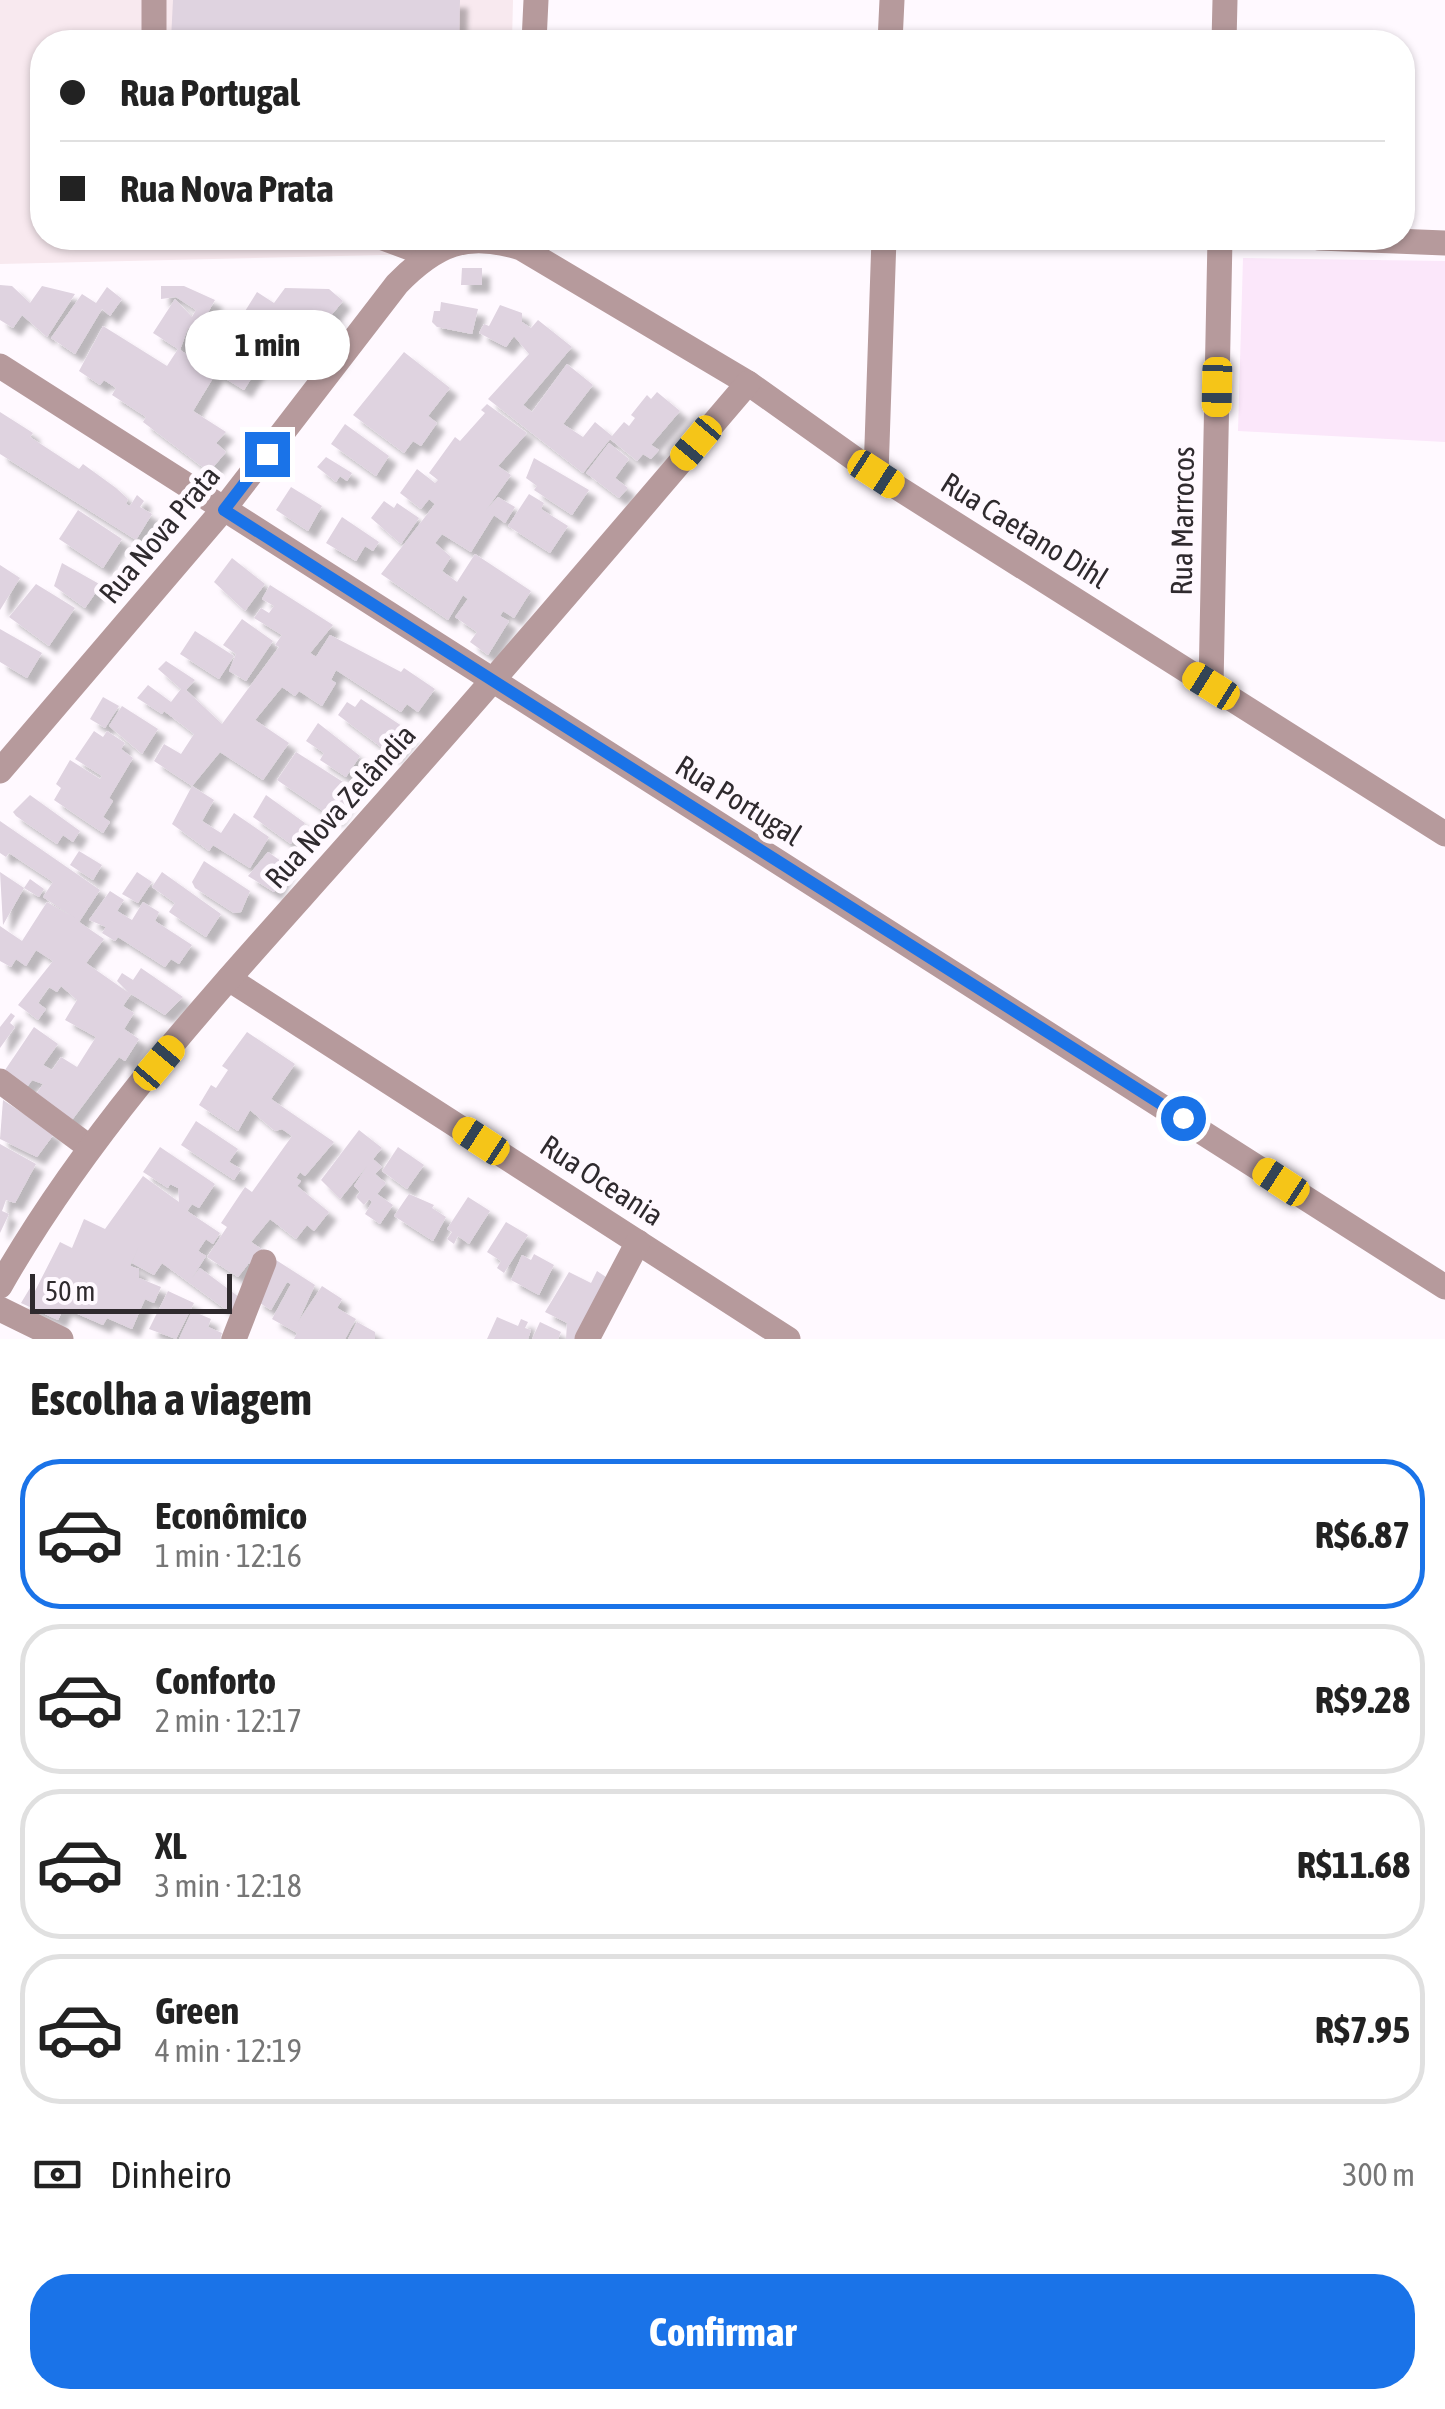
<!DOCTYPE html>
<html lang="pt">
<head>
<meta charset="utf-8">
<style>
  body { margin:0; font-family:"Asap Condensed",sans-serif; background:#f6f6f6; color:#222; height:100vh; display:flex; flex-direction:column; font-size:38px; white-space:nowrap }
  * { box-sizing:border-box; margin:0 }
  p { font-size:32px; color:#767676 }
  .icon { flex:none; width:55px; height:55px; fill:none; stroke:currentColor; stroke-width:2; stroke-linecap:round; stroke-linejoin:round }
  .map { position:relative; height:1339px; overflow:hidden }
  .panel { display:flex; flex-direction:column; background:#fff; flex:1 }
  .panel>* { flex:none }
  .top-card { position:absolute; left:30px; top:30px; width:1385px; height:220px; border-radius:40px; box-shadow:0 2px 8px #0004; display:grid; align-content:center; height:220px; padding:0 30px; background:#fff }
  .scale { position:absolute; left:30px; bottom:25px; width:202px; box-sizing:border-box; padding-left:10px; border:5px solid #2f2a2e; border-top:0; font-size:28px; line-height:35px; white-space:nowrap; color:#2f2a2e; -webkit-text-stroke:8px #fff9ff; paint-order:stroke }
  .end { position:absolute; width:45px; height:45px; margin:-22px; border:12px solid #1a73e8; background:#fff; box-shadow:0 0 0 5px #fff }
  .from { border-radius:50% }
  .bubble { position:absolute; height:70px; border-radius:35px; background:#fff; box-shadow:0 2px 8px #0004; font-size:32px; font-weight:700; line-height:70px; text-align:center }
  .car { position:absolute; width:30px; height:60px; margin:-30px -15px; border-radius:12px; box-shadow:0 0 8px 2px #0007; background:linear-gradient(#f5c518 24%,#345 0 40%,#f5c518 0 76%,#345 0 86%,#f5c518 0) }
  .top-card b { display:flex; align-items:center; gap:35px; height:95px; font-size:38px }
  .top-card b+b { border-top:2px solid #e0e0e0 }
  .top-card i { width:25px; height:25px; background:#222 }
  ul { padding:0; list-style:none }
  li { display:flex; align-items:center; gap:30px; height:150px; margin:0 20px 15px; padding:0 10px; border:5px solid #e0e0e0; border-radius:40px }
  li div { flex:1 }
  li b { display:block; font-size:38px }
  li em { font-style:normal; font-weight:700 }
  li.active { border-color:#1a73e8 }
  li>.icon { width:90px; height:90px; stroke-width:1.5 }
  h2 { padding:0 30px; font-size:45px; line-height:120px }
  .pay { display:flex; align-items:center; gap:25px; height:110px; padding:0 30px; font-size:38px }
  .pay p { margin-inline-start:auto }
  .cta { display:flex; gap:20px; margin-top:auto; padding:20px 30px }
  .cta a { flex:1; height:115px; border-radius:40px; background:#1a73e8; color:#fff; font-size:40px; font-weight:700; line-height:115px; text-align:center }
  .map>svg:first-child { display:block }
  .built { fill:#fbe7fa }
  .industrial { fill:#f8e9ef }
  .building { fill:#dfd3e0; fill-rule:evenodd; filter:url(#shadow) }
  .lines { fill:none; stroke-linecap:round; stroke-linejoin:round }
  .minor { stroke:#b69a9c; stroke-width:25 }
  .route { stroke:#1a73e8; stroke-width:12 }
  .labels { text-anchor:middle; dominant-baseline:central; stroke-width:10; stroke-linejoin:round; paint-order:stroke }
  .street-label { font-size:30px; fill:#2f2a2e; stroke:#fff9ff }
</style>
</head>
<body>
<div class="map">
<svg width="1445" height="1339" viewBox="0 0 1445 1339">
  <defs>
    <filter id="shadow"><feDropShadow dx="8" dy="8" stdDeviation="2.5" flood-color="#0004"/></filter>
  </defs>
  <rect width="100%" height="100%" fill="#fff9ff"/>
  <polygon class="built" points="1243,258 1445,261 1445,442 1238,431"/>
  <polygon class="industrial" points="0,0 513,0 512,42 42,42 42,238 508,238 426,254 0,264"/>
  <g class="building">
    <polygon points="173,0 460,0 459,42 171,40"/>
    <polygon points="462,268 482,268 482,285 461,285"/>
    <polygon points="0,285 12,286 30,303 42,286 75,294 47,337 22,315 13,328 0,320"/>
    <path d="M161,286H184L215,300L206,316L232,332L257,292L274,303L285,288L329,289L343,301L319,330L297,312L291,320L309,331L291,360L275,349L271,356L250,343L242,356L259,366L244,390L216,373L193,411L226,432L216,443L226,452L209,472L143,422L146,417L112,395L116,388L104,380L100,385L79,371L103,326L167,366L178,349L153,333L175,299L192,317L196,310L176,297L161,299ZM188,328L209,341L197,361L180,350Z"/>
    <polygon points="107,287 122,299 110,316 102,309 75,354 51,338 82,294 96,303"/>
    <polygon points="441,302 478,309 472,334 437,327 432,322 434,311 440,311"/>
    <polygon points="500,305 522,313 522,322 531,328 538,320 572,347 523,405 532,412 567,364 593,385 563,424 583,437 595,422 612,436 624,422 629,426 635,418 631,415 647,395 651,399 657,392 680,411 651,445 659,450 651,459 643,454 637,461 610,439 583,473 488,399 529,354 514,336 506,347 479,333 484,324 489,326"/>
    <polygon points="404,352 450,388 428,416 437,423 421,446 413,441 404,453 353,415"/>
    <polygon points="487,404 527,433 498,466 511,475 486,510 498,497 515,507 505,523 494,515 471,552 442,534 435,543 451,557 442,571 457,582 475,554 531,591 514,618 503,611 500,616 509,621 488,655 470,642 477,632 455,617 468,599 463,595 448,620 381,574 435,504 429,499 421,509 400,493 417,469 435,483 438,480 429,473 455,437 460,441 485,413 481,410"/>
    <polygon points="0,412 33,433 30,437 79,469 83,464 116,488 128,499 126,504 130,506 137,495 144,501 140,507 152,514 136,540 0,454"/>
    <polygon points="345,424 389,456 376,476 331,444"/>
    <polygon points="609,443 629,459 615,478 628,488 619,498 586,473"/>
    <polygon points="326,457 352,473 347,481 340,476 336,482 317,467"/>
    <polygon points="534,458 589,490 572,515 534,490 537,486 526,478"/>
    <polygon points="291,487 322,506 308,531 276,510"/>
    <polygon points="529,494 544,503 541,509 568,526 550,553 508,526"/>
    <polygon points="384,501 394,508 397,503 419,518 401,544 371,518"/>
    <polygon points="78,510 122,539 103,568 59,539"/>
    <polygon points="342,517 379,542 373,551 365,546 356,561 326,543"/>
    <polygon points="232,558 265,584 245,611 214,582"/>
    <polygon points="62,563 101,585 85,608 54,586"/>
    <polygon points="0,565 20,578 0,610"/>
    <polygon points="36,584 75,608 49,646 9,617"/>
    <polygon points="270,585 333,625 310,653 316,657 330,635 401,672 404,668 435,689 418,712 407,704 401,712 336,670 331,680 336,683 322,706 299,691 295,696 282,687 255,720 289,743 263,780 220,752 192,786 154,761 164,744 181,754 194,734 164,711 162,714 137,698 148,685 171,702 181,689 158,669 166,661 195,680 186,690 222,724 279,647 275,645 282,635 254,618 261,608 269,613 274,606 262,599"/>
    <polygon points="242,619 273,641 246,681 229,671 236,654 223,645"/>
    <polygon points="0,629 42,653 27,678 0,662"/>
    <polygon points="195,631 234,656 219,679 180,654"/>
    <polygon points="103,697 119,706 105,728 90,719"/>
    <polygon points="361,699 411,732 393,756 338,715 347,702 355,707"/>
    <polygon points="122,706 158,729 142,754 109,726"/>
    <polygon points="318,723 360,756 346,777 320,760 324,753 306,741"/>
    <polygon points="94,731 103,737 107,731 125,743 121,749 133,758 109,798 113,801 103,817 110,822 103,833 54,800 61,788 56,784 70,760 100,779 102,776 75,759"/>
    <polygon points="296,752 354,789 335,819 277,780"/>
    <polygon points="192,786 214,800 202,821 221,833 234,813 269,837 250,868 213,845 209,851 172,824"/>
    <polygon points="30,795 80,831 73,842 63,835 57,844 16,816 13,812"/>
    <polygon points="266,795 305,823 291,844 253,817"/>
    <polygon points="0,821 100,890 79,922 104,939 86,963 129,993 117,981 122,973 133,980 141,968 183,997 165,1015 131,994 123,1006 134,1013 124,1029 139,1039 125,1061 119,1057 69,1124 34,1097 43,1084 32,1080 25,1090 3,1073 34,1027 58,1044 43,1065 52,1070 61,1057 77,1067 96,1037 65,1020 77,1000 61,986 57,992 49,987 38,1003 46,1009 38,1020 18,1005 53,961 36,950 26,966 16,959 11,967 0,961 0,926 22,941 47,902 75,918 43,897 53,882 9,853 6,857 0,853"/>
    <polygon points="79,851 102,865 93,880 70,865"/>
    <polygon points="268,852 288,866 274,892 248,876"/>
    <polygon points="204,861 250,891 241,912 234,913 195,888 192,882"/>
    <polygon points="0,872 24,888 30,879 44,889 39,897 24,888 3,925"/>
    <polygon points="137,872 152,882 138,903 122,894"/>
    <polygon points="162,872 221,914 206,937 169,912 175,903 152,887"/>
    <polygon points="110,891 124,900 117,911 132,920 143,902 159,912 155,921 192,945 179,964 171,959 165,967 118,937 115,941 102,933 106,927 89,920"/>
    <polygon points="11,1013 15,1016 10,1023 15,1027 0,1048 0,1027"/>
    <polygon points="247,1032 295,1064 271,1099 334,1142 305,1176 300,1172 296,1178 301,1181 297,1186 329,1212 314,1231 307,1225 296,1239 270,1219 251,1242 266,1252 255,1267 249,1263 238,1277 207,1257 227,1227 221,1223 245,1187 252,1192 292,1136 282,1129 275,1131 250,1110 238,1131 199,1105 211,1085 216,1088 228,1070 222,1066"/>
    <polygon points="3,1100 54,1134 37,1157 0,1139"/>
    <polygon points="196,1121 238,1149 229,1162 241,1169 234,1180 181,1145"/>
    <polygon points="359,1130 382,1148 373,1159 382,1167 375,1174 386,1183 377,1194 393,1205 380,1224 365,1214 372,1202 369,1199 364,1205 356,1197 360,1192 354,1186 367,1166 340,1199 321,1180"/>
    <polygon points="0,1144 36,1164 15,1203 6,1200 2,1211 9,1214 0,1233"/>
    <polygon points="160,1147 215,1184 199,1208 192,1204 187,1211 220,1233 213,1244 206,1239 198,1251 206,1256 192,1278 200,1268 243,1300 236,1317 162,1263 154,1275 132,1263 139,1246 130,1266 139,1269 139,1278 161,1287 154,1303 145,1299 132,1329 107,1318 103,1325 64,1308 58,1320 21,1303 30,1288 35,1291 60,1242 72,1248 84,1219 105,1229 143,1176 179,1202 178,1188 170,1184 168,1188 143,1172"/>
    <polygon points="398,1147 424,1165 407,1189 382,1171"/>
    <polygon points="409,1194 434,1205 432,1208 446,1217 433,1241 394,1216"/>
    <polygon points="468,1197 490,1211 469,1244 458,1236 454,1244 447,1239 452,1232 447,1229"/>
    <polygon points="506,1222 528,1235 504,1273 497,1268 501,1261 487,1252"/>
    <polygon points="534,1254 554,1265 539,1295 511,1280 522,1255 531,1260"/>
    <polygon points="276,1260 315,1285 298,1322 322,1286 342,1299 337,1308 356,1319 345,1339 294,1339 297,1333 272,1319 291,1284 287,1282 271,1310 255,1300"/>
    <polygon points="597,1271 609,1279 581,1339 566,1339 567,1323 545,1312 569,1272 591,1283"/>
    <polygon points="168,1291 194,1303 176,1339 149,1329"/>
    <polygon points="192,1311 211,1319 208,1327 222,1333 220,1339 179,1339"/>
    <polygon points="497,1317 518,1326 521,1319 528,1322 525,1328 531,1330 528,1339 487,1339"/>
    <polygon points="357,1322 375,1332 375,1339 348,1339"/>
    <polygon points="540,1322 561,1332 558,1339 532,1339"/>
  </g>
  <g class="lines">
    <g class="minor">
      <polyline points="154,42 154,0"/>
      <polyline points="534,42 536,0"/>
      <polyline points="890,42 892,0"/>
      <polyline points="1224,42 1225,0"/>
      <polyline points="383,238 426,254"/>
      <polyline points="1319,238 1445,243"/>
      <polyline points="0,366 1445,1287"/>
      <polyline points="876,474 884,238"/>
      <polyline points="1211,686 1220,238"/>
      <path d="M0,771L223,510L397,284C436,244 466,231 521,248L748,383L876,474L1445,834"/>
      <polyline points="229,979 788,1339"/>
      <polyline points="0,1081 89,1147"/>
      <path d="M0,1286C96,1117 233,975 361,830C492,683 620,533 748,383"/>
      <polyline points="0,1309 61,1339"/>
      <polyline points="234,1339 264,1262"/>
      <polyline points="587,1339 638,1242"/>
    </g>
  </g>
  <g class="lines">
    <polyline class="route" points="267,454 224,510 1183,1118"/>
  </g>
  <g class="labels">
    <g class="street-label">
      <text transform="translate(1182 521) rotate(-89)">Rua Marrocos</text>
      <text transform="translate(1025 530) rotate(32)">Rua Caetano Dihl</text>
      <text transform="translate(159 534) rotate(-50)">Rua Nova Prata</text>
      <text transform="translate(739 800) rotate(32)">Rua Portugal</text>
      <text transform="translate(340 806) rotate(-48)">Rua Nova Zelândia</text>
      <text transform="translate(602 1180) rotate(33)">Rua Oceania</text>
    </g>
  </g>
</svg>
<div class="scale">50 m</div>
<i class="end from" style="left:1183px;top:1118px"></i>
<i class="end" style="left:267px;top:454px"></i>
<div class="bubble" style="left:185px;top:310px;width:165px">1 min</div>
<i class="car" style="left:1217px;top:387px;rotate:181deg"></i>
<i class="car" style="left:696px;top:443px;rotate:220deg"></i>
<i class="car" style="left:876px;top:474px;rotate:123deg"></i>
<i class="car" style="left:1211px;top:686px;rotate:302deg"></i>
<i class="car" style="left:159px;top:1063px;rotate:40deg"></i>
<i class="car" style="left:481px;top:1141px;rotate:303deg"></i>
<i class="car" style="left:1281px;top:1182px;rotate:303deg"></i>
<div class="top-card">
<b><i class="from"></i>Rua Portugal</b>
<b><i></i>Rua Nova Prata</b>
</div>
</div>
<section class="panel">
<h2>Escolha a viagem</h2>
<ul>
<li class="active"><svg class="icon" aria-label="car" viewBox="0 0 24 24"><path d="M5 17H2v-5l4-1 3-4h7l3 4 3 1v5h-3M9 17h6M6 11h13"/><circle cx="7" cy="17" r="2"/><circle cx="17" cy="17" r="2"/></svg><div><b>Econômico</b><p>1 min · 12:16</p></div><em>R$6.87</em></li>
<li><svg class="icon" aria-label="car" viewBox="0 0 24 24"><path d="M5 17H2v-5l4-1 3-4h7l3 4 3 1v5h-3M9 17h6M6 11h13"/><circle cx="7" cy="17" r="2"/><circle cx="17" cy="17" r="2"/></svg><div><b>Conforto</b><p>2 min · 12:17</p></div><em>R$9.28</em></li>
<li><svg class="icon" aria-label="car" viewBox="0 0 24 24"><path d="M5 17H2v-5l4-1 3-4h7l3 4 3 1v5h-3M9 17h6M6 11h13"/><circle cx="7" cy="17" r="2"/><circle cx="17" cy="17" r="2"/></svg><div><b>XL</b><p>3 min · 12:18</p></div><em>R$11.68</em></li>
<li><svg class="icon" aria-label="car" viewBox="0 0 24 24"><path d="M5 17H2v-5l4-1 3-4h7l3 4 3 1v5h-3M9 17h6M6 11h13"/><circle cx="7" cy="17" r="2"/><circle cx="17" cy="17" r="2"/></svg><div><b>Green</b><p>4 min · 12:19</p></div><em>R$7.95</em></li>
</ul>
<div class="pay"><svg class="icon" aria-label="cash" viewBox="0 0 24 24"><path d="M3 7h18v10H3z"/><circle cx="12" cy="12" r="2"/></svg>Dinheiro<p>300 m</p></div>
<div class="cta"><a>Confirmar</a></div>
</section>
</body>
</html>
